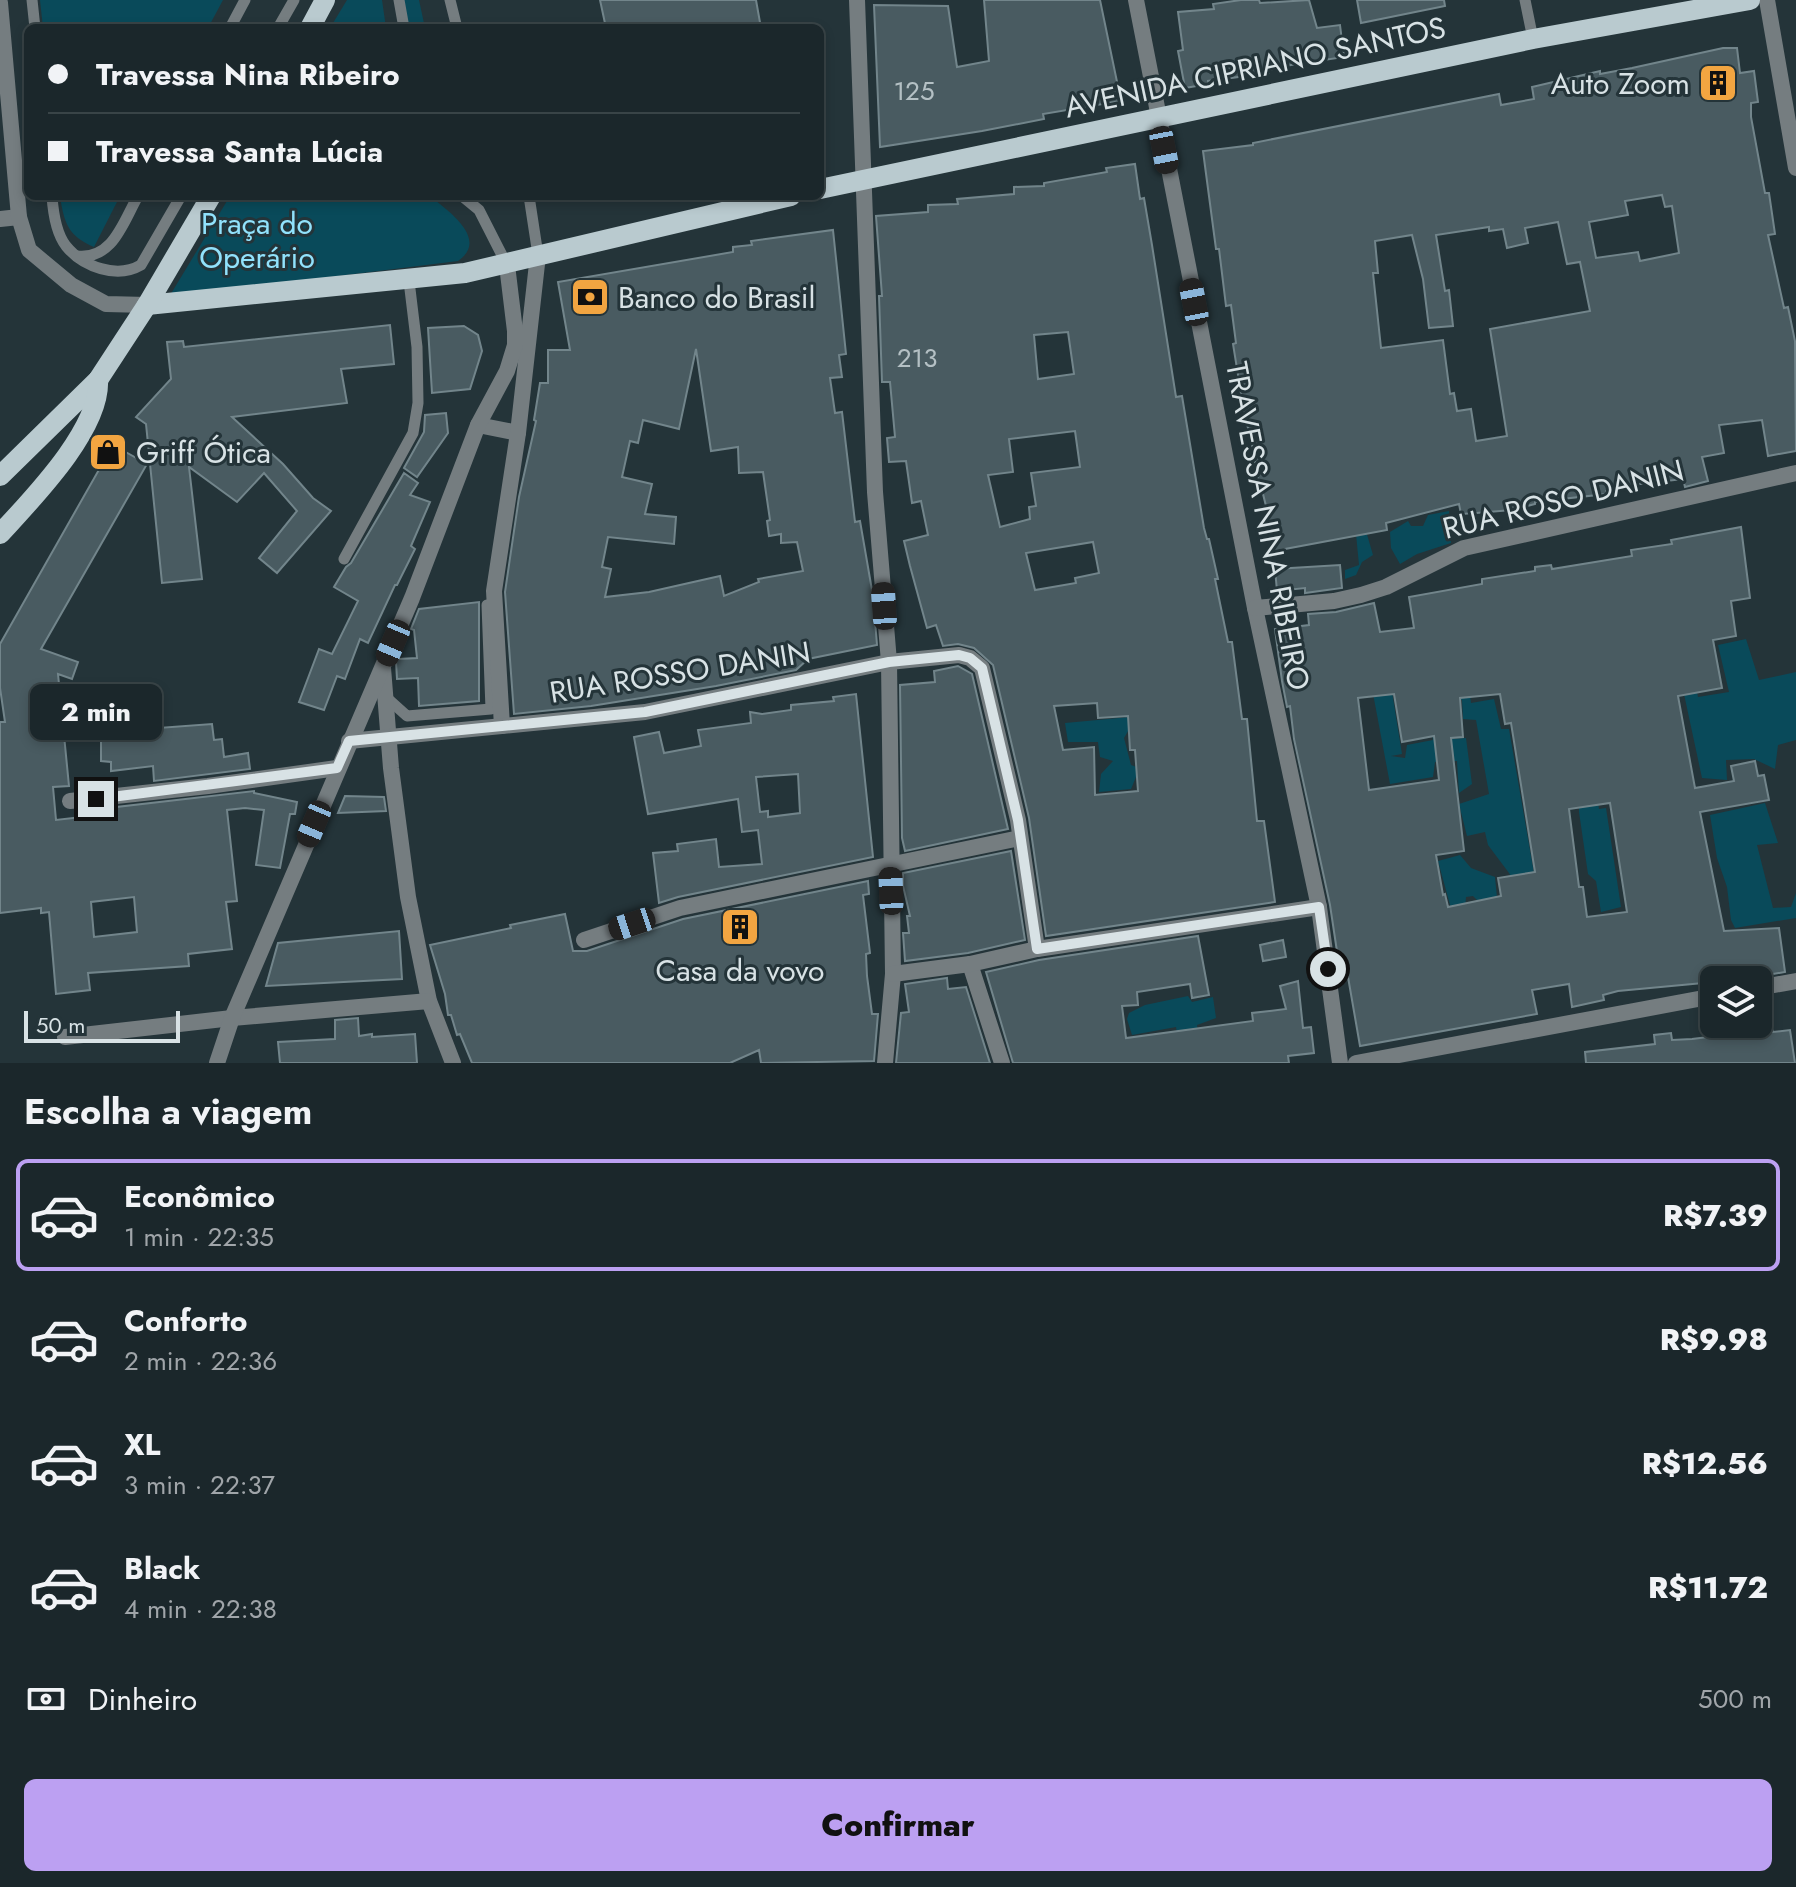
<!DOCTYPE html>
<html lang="pt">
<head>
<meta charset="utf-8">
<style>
  body { margin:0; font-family:Jost,sans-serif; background:#283337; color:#f1f3f6; height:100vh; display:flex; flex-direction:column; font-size:30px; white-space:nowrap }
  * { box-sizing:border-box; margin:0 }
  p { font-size:26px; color:#a0a5a9 }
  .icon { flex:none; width:44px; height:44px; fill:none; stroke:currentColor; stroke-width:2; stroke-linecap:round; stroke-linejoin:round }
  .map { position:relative; height:1063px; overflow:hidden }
  .side { display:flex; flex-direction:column; background:#1b272b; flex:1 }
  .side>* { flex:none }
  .guide { position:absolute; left:24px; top:24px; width:800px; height:176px; border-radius:12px; box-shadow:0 4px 12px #0003,0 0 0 2px #394447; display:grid; align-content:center; height:176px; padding:0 24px; background:#1b272b }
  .fabs { position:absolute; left:1700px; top:966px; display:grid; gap:16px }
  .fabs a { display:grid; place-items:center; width:72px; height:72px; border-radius:12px; background:#1b272b; box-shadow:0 4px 12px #0003,0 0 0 2px #394447; font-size:40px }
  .scale { position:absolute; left:24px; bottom:20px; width:156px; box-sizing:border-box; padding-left:8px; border:4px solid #d8e2e5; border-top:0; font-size:22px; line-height:28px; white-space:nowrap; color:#d8e2e5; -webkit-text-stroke:6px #243439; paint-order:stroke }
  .end { position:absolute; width:36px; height:36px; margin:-18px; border:10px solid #d8e2e5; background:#111; box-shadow:0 0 0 4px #111 }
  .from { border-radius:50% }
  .bubble { position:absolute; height:56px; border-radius:12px; background:#1b272b; box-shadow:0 4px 12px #0003,0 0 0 2px #394447; font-size:26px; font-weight:800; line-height:56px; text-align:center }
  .car { position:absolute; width:24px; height:48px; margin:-24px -12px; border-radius:10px; box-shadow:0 0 6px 2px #0007; background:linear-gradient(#222 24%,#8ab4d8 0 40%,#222 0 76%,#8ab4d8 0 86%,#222 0) }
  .guide b { display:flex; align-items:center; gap:28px; height:76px; font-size:30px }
  .guide b+b { border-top:2px solid #394447 }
  .guide i { width:20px; height:20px; background:#f1f3f6 }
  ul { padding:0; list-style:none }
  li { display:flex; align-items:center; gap:24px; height:112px; margin:0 16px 12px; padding:0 8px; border:4px solid transparent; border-radius:12px }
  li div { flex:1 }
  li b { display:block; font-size:30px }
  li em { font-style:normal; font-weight:800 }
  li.on { border-color:#bca0f2 }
  li>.icon { width:72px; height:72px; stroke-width:1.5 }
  h2 { padding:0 24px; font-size:36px; line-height:96px }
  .pay { display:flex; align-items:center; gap:20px; height:88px; padding:0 24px; font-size:30px }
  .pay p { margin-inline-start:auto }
  .primary-button { display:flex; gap:16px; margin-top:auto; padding:16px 24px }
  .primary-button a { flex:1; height:92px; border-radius:12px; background:#bca0f2; color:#111; font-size:32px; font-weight:800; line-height:92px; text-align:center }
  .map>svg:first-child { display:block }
  .green { fill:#094a5a }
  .building { fill:#495b61; stroke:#72858b; stroke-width:2; fill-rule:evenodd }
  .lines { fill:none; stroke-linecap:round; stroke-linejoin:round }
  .service { stroke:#757d80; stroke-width:11 }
  .minor { stroke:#757d80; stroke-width:16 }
  .tertiary { stroke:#757d80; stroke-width:16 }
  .primary { stroke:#b9cacf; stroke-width:20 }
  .route { stroke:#d8e2e5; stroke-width:10 }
  .labels { text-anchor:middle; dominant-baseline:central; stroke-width:6; stroke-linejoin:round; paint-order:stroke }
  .number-label { font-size:26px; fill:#b4c0c4 }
  .street-label { font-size:30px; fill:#d8e2e5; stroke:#243439 }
  .poi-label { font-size:30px; fill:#d8e2e5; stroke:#243439; text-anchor:start }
  .park-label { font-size:30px; fill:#91e2fc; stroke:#243439 }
</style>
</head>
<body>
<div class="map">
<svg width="1796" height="1063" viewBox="0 0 1796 1063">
  <rect width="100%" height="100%" fill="#243439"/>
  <g class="green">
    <polygon points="40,0 223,0 208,28 43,28"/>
    <polygon points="347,0 382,0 386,28 330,28"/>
    <polygon points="403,0 419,0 425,28 407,28"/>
    <path d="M60,196H120L94,247C68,236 64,223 60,196Z"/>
    <path d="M230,196H430C447,210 490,239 458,261L169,297Z"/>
    <polygon points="1449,511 1451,543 1417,554 1400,564 1391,548 1390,532 1408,521 1411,526 1423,526 1428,515"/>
    <polygon points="1366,531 1373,555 1362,562 1356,575 1345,579 1345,570 1359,565 1356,534"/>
    <polygon points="1746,639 1759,680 1796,672 1796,740 1778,745 1775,769 1754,759 1726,760 1727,780 1702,778 1675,652 1689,651 1698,697 1729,692 1718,645"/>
    <polygon points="1387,661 1402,754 1391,756 1405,758 1407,745 1433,740 1429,712 1450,739 1466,738 1472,784 1459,793 1457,761 1435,762 1433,777 1390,784 1368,667"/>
    <polygon points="1469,687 1471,703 1494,699 1501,729 1509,729 1540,908 1521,896 1509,873 1488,845 1485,832 1467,836 1459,804 1489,794 1476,720 1463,719 1462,700 1440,700"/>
    <polygon points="1130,717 1131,726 1124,738 1131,765 1150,772 1136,777 1131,789 1099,792 1101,774 1113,761 1100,757 1098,742 1068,742 1065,723"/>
    <polygon points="1586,721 1599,809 1606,808 1621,907 1601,912 1596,881 1588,874 1579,812 1579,789"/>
    <polygon points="1765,803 1778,843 1757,845 1773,908 1791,907 1796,893 1796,918 1735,928 1731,920 1727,887 1717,858 1710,815"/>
    <polygon points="1460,855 1471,868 1495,877 1497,898 1477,900 1473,896 1466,897 1465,909 1452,912 1438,861"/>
    <polygon points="1188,996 1192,1002 1213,997 1216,1018 1197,1025 1203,1063 1182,1063 1176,1027 1132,1035 1127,1019 1129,1013 1145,1005"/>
  </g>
  <g class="building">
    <polygon points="600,0 756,0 761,28 606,28"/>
    <polygon points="984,0 1100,0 1121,101 1043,114 1044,119 982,131 880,147 874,5 948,6 957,67 989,61"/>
    <polygon points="1241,0 1259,0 1260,3 1309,0 1317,28 1340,25 1344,57 1291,65 1269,70 1269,73 1208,81 1208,84 1185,88 1178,51 1183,50 1178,12 1214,9 1213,4"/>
    <polygon points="1357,0 1444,0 1445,6 1361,23"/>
    <path d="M1723,48H1737L1740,73L1754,71L1758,102L1751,103V117L1765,193H1769L1775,234L1768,235L1784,308L1788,307L1795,341L1796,451L1768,456L1762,420L1719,425L1724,453L1702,457L1708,481L1685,487L1683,479L1623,486L1624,488L1606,491V494L1535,502V504L1512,510L1476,513L1461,514L1459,504L1386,523L1387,530L1274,551L1267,510L1262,490L1260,491L1252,444L1244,412L1233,344L1236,343L1231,305L1226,306L1219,249H1216L1203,151L1253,145V143L1499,94L1501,105L1534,99L1532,87L1600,71V74L1632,68ZM1662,195L1665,207L1672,206L1679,253L1640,261L1638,252L1596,258L1589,222L1628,215L1625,201ZM1558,222L1567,264L1580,262L1590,311L1490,329L1507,436L1476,441L1471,409L1457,411L1454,393L1450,394L1443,340L1381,348L1373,273H1378L1375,241L1412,235L1423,279L1429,328L1453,326L1449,290L1445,291L1436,235L1489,227V231L1503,229L1507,248L1528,243L1525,228Z"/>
    <path d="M1135,164L1140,199L1144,198L1152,245L1176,397L1182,396L1204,528L1207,539H1209L1218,579H1215L1228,642H1232L1242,719H1247L1257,821H1264L1275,902L1046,936L1029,818L993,665L974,648L958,644L943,646L936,625L927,628L910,566L904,541L928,535L921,501L912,503L906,461L889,462L887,438L895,437L890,382H882L879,296H882L876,216L928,212V205L958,204L957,199L1014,194V187L1044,186V183L1107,172L1106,168ZM1068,332L1074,374L1038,379L1034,335ZM1075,431L1080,467L1031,473L1036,506L1029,507L1030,519L1000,527L988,475L1013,472L1009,439ZM1093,542L1099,573L1075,578L1076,583L1035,590L1026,553ZM1097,703L1098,718L1128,716L1130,750H1135L1138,791L1095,795L1094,747L1063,750L1054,706Z"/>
    <path d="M833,230L846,354L839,355L842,377L830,378L835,413L842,412L855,522L860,521L873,596L877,645L808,659L796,670L716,686L591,706L514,714L505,592L519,497L536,421L534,420L540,383H548V350H570L558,282L733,252V247L752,245L751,241ZM696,349L711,451L738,447L739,473L763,472L770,520L767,521L769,536L781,534V543L797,542L803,571L758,579L759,582L724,596L720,576L649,592L605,597L611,569L602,567L608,537L674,544L676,517L645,514L652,484L622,477L630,441L638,443L643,420L679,429Z"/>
    <polygon points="390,325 394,364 341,369 347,403 232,417 283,464 313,498 331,511 277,573 259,558 297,511 264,473 237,502 189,467 202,579 162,583 146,424 136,417 171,379 167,342 183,341 184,347"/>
    <polygon points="464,326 478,335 482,351 470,389 432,393 428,328"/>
    <polygon points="446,413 448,433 417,477 404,468 424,432 425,415"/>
    <path d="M113,445L147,464L41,649L78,662L72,679L58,674L69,786L53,787L56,820L108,814V808L254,791V793L297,802L295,814H290L280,868L256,865L264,810L245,808L227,810L237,901L226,902L232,949L188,954L189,966L88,973L90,990L56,994L49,912L41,913V908L0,913V722H5L0,688V644ZM134,897L137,932L94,937L91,902Z"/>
    <polygon points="404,473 418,483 410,495 430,502 411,546 415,549 397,585 395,585 368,643 360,639 345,679 337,676 324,710 299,702 319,649 332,654 358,601 334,587 346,567 351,563"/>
    <path d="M1741,527L1750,598L1731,601L1736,636L1713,640L1722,688L1678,696L1695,788L1734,781L1731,766L1755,761L1758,776L1764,775L1769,800L1700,812L1724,931L1779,928L1785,972L1767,975V970L1722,974V980L1714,982L1618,991L1603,995L1604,1000L1572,1007L1569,984L1532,990L1537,1014L1360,1046L1348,977L1341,978L1330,905L1294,739L1290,706L1287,707L1282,681L1275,629L1309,625L1308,614L1336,612L1374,603L1380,632L1414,628L1409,597L1482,584V579L1535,571V567L1551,565L1552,569L1632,556L1631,550L1672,544L1671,540ZM1394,694L1402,742L1434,736L1439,780L1369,790L1358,698ZM1500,694L1505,724L1511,723L1535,872L1498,878L1501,896L1448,907L1445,894L1443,895L1436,855L1464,851L1451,738L1463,737L1460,698ZM1610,803L1627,912L1587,917L1583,887H1579L1569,809Z"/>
    <polygon points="1340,565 1342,588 1305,593 1305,588 1277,591 1275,569"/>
    <polygon points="479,602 479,701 419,706 418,678 397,679 396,662 398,659 417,658 414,630 411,629 419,609"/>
    <polygon points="958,666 972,674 1008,829 905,851 902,838 900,685 935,682 934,671"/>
    <path d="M856,694L873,857L678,897L659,903L653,853L678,851L677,844L716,839L719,867L762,864L758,830L742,832L738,799L648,814L634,737L659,732L664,753L701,746L698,730L751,723L750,712L762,714L791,710V705L834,701L833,697ZM798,774L800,813L768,817V811L760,812L756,777Z"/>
    <polygon points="101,708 118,708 118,716 143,713 145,729 212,724 214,740 222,739 224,757 248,753 250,769 154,781 153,766 111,771 111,762 101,761"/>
    <polygon points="345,796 384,797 386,811 338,813"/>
    <polygon points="1011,851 1025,940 968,953 905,961 903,933 909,933 907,916 910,916 903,886 903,873"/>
    <polygon points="868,881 869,894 863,895 870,953 866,954 867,976 872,1014 878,1014 874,1061 761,1063 759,1050 730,1063 472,1063 460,1034 457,1035 451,1015 448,1015 445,994 430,945 511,928 510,925 565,914 573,951 587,951 683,919"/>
    <polygon points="399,931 402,979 266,986 278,943"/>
    <polygon points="1198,936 1209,995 1192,998 1190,984 1137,992 1138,1005 1122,1006 1126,1038 1253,1021 1252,1013 1286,1009 1280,986 1298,981 1303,1028 1311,1027 1314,1053 1288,1056 1289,1063 1013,1063 986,972 1039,960"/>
    <polygon points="1283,940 1286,957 1263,961 1260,945"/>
    <polygon points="947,978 948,989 966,987 990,1063 896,1063 901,1013 909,1012 905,984"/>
    <polygon points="358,1018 359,1036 372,1034 372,1037 415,1034 417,1063 280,1063 278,1042 335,1039 335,1020"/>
    <polygon points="1772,1029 1773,1032 1790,1030 1795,1063 1586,1063 1585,1052 1655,1044 1654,1035 1671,1033 1672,1040 1692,1039"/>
  </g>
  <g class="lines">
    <g class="service">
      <polyline points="32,0 35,28"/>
      <polyline points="399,0 404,28"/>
      <polyline points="450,0 457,28"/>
      <polyline points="1525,0 1533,39"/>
      <polyline points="230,28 245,0"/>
      <polyline points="278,28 294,0"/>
      <path d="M52,196C53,211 56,233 66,246C83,267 117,279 141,265L181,196"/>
      <polyline points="462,196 479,210 507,265"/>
      <polyline points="529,196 538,255"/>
      <path d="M77,256C113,260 123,222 138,196"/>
      <polyline points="344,559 413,433 418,403 417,347 409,281"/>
      <polyline points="387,698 407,716 491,709 487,605"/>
    </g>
    <g class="minor">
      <polyline points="857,0 875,492 889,662 893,974 885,1063"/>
      <polyline points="1136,0 1255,608 1319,907 1340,1063"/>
      <polyline points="0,219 19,217"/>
      <polyline points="478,425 518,433"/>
      <polyline points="1255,608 1334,601 1361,595 1386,587 1464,548 1796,473"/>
      <polyline points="383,668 391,768 408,897 429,1001 453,1063"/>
      <polyline points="502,726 494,591 518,433 538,255"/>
      <polyline points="349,741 645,712 889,662 959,655 970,658 982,668 1018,820 1037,949"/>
      <polyline points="70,801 208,786 337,768"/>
      <polyline points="584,940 680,908 1020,838"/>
      <polyline points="970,964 1002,1063"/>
      <polyline points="893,974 970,964 1037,949 1319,907"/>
      <polyline points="1758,988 1796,981"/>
      <polyline points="65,1037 232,1018 429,1001"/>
      <polyline points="217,1063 232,1018 412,598 478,425 507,371 515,345 515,331 507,265"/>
      <polyline points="1356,1063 1714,996"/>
    </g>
    <g class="tertiary">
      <polyline points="1767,0 1796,168"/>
      <polyline points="0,3 19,217 29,250 71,285 106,304 147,305"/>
    </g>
    <g class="primary">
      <polyline points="310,28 325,0"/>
      <polyline points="820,189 1533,39 1750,0"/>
      <polyline points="147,305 465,273 791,196"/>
      <polyline points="0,476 98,380 147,305 211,196"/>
      <path d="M0,534C32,499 101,429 98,380"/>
    </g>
  </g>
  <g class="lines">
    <polyline class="route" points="96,799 337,768 349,741 645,712 889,662 959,655 970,658 982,668 1018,820 1037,949 1319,907 1328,969"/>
  </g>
  <defs>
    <g id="building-square" transform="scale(2)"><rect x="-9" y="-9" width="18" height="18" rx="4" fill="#f2a541" stroke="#243439"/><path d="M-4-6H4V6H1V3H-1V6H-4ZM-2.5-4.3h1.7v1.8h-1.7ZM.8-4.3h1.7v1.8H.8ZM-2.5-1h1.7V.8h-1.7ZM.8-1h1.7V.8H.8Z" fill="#111"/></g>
    <g id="bank-square" transform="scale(2)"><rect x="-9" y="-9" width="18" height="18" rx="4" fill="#f2a541" stroke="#243439"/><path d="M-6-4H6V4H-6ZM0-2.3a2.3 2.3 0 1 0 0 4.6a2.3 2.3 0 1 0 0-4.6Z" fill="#111"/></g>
    <g id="shop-square" transform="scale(2)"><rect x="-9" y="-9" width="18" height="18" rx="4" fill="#f2a541" stroke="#243439"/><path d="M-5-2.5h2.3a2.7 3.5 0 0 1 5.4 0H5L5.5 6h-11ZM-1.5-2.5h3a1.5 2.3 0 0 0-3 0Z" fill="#111"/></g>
  </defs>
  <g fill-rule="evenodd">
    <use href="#building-square" x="1718" y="83"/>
    <use href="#bank-square" x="590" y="297"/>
    <use href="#shop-square" x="108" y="452"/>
    <use href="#building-square" x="740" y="927"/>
  </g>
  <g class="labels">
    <g class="number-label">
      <text x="914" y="91">125</text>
      <text x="917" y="358">213</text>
    </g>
    <g class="street-label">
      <text transform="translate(1255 67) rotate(-12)">AVENIDA CIPRIANO SANTOS</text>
      <text transform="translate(1563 499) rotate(-14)">RUA ROSO DANIN</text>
      <text transform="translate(1268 526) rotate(79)">TRAVESSA NINA RIBEIRO</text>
      <text transform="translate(680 672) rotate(-9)">RUA ROSSO DANIN</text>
    </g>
    <g class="poi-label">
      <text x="1690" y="83" text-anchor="end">Auto Zoom</text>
      <text x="618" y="297">Banco do Brasil</text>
      <text x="136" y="452">Griff Ótica</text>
      <text x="740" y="970" text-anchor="middle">Casa da vovo</text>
    </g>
    <g class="park-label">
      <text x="257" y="223">Praça do<tspan x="257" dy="34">Operário</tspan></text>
    </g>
  </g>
</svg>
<div class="fabs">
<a><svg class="icon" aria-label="layers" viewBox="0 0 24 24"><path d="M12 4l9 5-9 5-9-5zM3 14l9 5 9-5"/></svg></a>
</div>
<div class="scale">50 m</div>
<i class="end from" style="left:1328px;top:969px"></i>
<i class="end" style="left:96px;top:799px"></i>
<div class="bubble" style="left:30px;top:684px;width:132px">2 min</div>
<i class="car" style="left:1164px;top:150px;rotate:169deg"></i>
<i class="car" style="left:1194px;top:302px;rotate:349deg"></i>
<i class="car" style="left:884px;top:606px;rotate:356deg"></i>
<i class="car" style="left:393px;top:643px;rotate:203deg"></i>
<i class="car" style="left:314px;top:824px;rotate:203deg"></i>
<i class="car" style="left:891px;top:891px;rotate:358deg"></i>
<i class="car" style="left:632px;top:924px;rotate:252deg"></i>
<div class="guide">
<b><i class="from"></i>Travessa Nina Ribeiro</b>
<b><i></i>Travessa Santa Lúcia</b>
</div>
</div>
<section class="side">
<h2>Escolha a viagem</h2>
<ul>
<li class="on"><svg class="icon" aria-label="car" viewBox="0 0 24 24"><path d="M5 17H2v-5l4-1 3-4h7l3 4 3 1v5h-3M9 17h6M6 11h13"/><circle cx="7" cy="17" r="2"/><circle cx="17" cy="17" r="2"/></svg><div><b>Econômico</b><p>1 min · 22:35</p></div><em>R$7.39</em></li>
<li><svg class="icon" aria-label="car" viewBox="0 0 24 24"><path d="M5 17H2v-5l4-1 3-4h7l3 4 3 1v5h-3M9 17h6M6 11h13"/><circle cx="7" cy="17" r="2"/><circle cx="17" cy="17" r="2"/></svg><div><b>Conforto</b><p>2 min · 22:36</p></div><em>R$9.98</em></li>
<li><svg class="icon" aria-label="car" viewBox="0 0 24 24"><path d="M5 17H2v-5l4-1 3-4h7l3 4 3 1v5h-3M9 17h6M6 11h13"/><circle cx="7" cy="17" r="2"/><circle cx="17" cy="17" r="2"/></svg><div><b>XL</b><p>3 min · 22:37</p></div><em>R$12.56</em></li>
<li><svg class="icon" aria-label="car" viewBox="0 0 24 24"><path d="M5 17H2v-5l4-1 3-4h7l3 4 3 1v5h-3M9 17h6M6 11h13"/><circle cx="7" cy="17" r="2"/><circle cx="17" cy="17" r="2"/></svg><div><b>Black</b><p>4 min · 22:38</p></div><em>R$11.72</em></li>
</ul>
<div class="pay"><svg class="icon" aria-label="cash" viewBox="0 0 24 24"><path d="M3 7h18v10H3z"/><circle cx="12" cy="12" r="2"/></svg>Dinheiro<p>500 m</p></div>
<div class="primary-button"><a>Confirmar</a></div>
</section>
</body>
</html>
